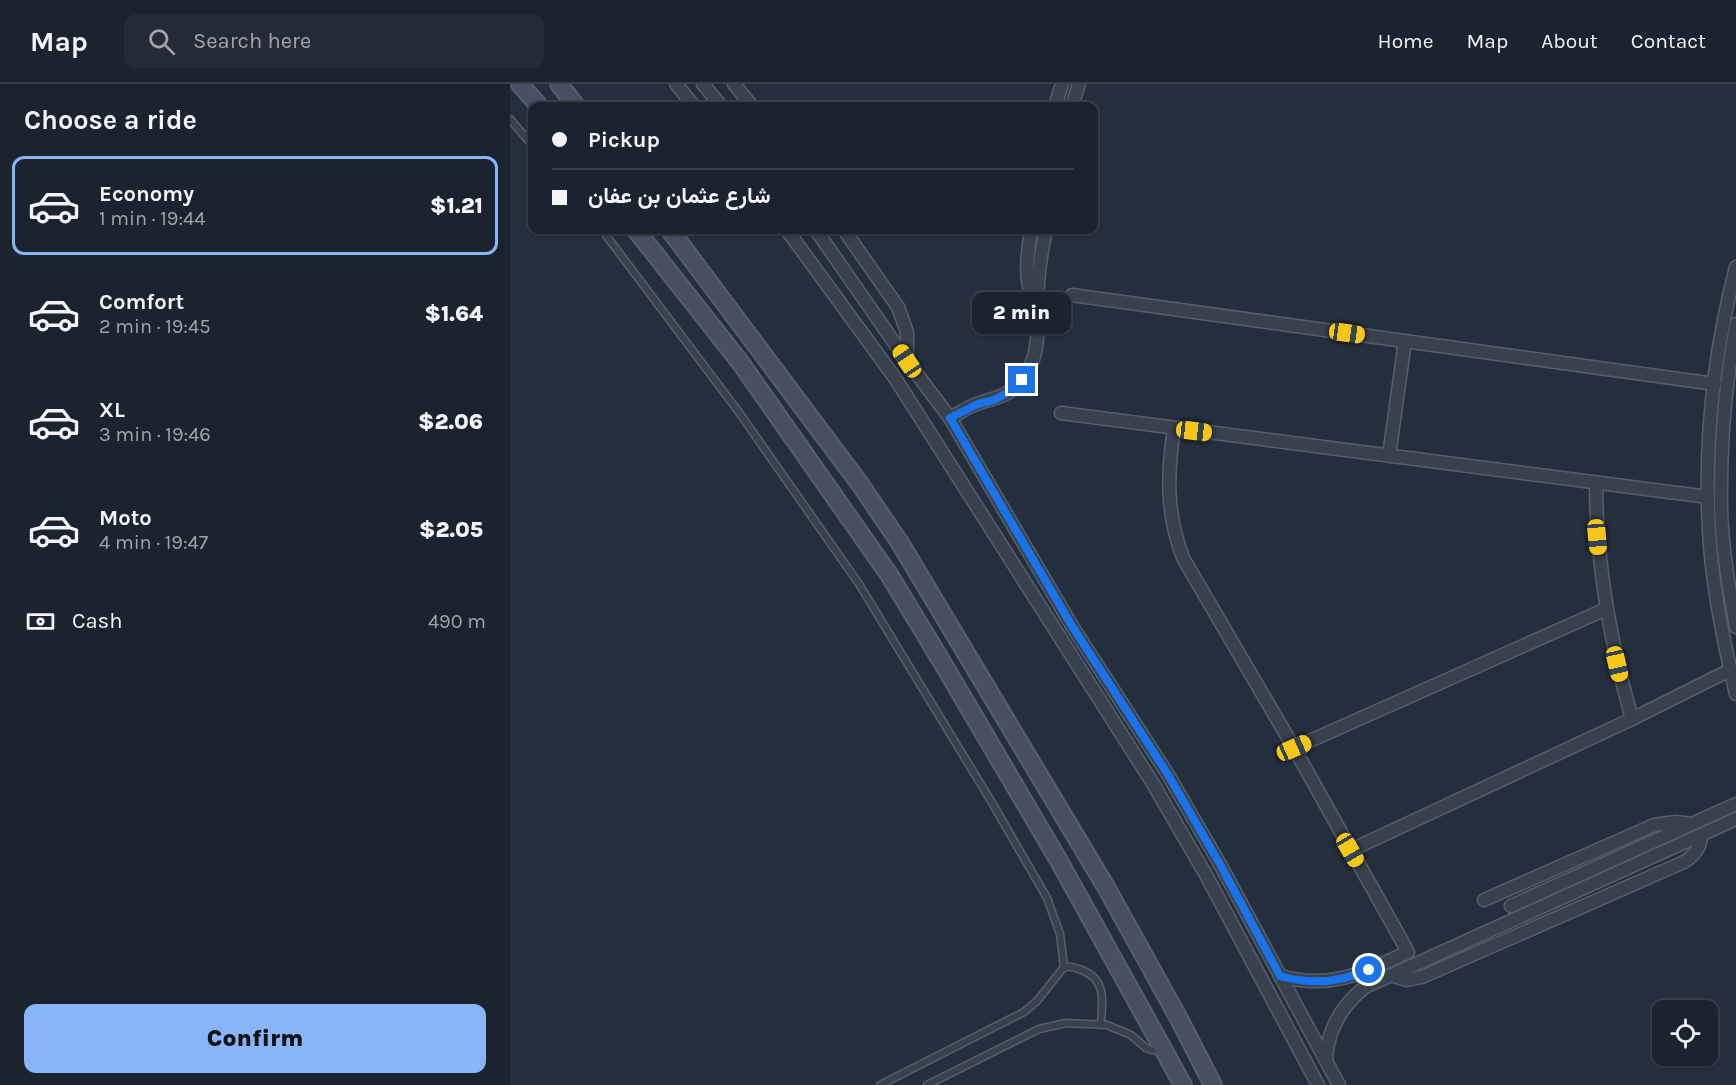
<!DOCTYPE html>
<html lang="en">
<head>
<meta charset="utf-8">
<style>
  body { margin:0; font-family:Karla,Vazirmatn,sans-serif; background:#242b36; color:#f1f3f6; height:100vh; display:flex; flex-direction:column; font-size:22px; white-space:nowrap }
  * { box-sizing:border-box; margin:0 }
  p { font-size:20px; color:#a0a4aa }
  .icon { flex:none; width:33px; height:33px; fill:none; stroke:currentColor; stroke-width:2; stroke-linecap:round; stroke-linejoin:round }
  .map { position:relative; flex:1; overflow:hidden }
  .drawer { display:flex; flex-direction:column; background:#1b232e; width:510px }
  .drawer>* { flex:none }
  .top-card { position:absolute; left:18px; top:18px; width:570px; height:132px; border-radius:12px; box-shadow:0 2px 4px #0004,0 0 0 2px #39404a; display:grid; align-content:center; height:132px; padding:0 24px; background:#1b232e }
  .controls { position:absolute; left:1142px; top:916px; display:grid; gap:12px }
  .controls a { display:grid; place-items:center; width:66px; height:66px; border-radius:12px; background:#1b232e; box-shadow:0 2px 4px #0004,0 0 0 2px #39404a; font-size:30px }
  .end { position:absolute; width:27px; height:27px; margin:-14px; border:8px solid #1a73e8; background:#fff; box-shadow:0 0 0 3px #fff }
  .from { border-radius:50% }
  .bubble { position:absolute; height:42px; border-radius:12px; background:#1b232e; box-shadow:0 2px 4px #0004,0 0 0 2px #39404a; font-size:20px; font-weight:800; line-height:42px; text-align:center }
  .car { position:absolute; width:18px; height:36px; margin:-18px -9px; border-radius:8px; box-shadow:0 0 4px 2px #0007; background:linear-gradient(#f5c518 24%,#345 0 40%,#f5c518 0 76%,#345 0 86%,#f5c518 0) }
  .top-card b { display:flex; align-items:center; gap:21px; height:57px; font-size:22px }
  .top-card b+b { border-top:2px solid #39404a }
  .top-card i { width:15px; height:15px; background:#f1f3f6 }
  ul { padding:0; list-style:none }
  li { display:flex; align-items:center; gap:18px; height:99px; margin:0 12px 9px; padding:0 12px; border:3px solid transparent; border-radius:12px }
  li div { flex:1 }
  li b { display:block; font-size:22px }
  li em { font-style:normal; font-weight:800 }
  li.selected { border-color:#8ab4f8 }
  li>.icon { width:54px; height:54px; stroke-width:1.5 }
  h2 { padding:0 24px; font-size:27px; line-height:72px }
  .pay { display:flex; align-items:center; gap:15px; height:66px; padding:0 24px; font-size:22px }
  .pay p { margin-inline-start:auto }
  .primary-button { display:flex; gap:12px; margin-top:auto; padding:12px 24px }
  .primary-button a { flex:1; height:69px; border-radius:12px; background:#8ab4f8; color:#111; font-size:24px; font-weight:800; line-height:69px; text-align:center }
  header { display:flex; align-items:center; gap:36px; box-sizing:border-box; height:84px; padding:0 30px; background:#1b232e; border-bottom:2px solid #39404a }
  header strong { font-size:28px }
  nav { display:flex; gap:33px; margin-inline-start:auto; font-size:21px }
  .search { width:420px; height:54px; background:#242b36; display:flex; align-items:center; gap:15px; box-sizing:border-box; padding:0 21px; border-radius:12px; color:#a0a4aa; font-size:22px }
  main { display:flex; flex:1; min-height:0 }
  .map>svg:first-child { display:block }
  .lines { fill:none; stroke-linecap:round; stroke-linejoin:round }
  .lane-casing { stroke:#565f6c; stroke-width:9 }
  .street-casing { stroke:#565f6c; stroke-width:15 }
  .secondary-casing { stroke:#565f6c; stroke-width:20 }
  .lane { stroke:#38414e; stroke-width:6 }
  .street { stroke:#38414e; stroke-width:12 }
  .secondary { stroke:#465061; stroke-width:16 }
  .route { stroke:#1a73e8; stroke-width:8 }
</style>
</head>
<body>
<header>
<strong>Map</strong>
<div class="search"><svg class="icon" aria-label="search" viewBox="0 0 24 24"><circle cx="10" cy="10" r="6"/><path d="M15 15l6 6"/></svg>Search here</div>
<nav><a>Home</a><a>Map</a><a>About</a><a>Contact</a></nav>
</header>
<main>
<section class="drawer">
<h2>Choose a ride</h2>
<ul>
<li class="selected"><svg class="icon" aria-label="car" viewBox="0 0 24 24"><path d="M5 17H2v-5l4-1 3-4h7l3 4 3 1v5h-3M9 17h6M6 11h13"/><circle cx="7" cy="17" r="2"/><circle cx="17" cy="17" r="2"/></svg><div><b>Economy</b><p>1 min · 19:44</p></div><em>$1.21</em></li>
<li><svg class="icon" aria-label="car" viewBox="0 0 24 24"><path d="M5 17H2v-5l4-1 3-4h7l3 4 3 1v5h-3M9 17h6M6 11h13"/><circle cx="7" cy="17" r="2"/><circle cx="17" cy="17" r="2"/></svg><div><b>Comfort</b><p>2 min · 19:45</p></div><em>$1.64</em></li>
<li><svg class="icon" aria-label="car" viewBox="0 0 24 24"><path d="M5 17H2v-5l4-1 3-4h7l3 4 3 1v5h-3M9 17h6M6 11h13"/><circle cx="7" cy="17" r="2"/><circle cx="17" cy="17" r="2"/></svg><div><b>XL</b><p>3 min · 19:46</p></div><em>$2.06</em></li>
<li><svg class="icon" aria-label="car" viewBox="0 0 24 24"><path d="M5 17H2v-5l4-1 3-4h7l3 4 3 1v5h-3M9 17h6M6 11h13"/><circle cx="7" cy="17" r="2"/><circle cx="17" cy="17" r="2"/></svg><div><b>Moto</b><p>4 min · 19:47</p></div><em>$2.05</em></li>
</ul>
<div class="pay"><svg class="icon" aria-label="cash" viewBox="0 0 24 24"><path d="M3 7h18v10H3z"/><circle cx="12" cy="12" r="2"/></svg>Cash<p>490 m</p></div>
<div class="primary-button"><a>Confirm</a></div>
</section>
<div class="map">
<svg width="1226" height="1001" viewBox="0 0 1226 1001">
  <rect width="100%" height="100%" fill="#242f3e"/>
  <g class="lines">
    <g class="lane-casing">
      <g id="lane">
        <polyline points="0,35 22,61"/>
        <polyline points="92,146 228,327 349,500 481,717 537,814 550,850 554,883"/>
        <path d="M554,883C561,882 567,884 574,887C597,897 592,919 591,939"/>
        <polyline points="370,1001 514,928 527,917 554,883"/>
        <polyline points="417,1001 529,945 556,939 597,941 621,951 636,964 642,966 653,967"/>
      </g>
    </g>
    <g class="street-casing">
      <g id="street">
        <polyline points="166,0 184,22"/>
        <polyline points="193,0 211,22"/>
        <polyline points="224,0 242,22"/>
        <polyline points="545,22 552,0"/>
        <polyline points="562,22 569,0"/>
        <polyline points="277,146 385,294 642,698 696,791 808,1001"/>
        <polyline points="306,146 397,277 440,334 562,542 657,689 711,782 829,1001"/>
        <polyline points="334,146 388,223 397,248 397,277"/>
        <path d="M521,146C517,173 513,197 526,223"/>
        <path d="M1226,183C1204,268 1194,359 1199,447C1202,502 1213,556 1226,610"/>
        <polyline points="562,211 1205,300"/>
        <path d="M1226,240C1215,301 1210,362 1211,424C1212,464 1219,504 1226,543"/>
        <polyline points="551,329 1198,413"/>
        <path d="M440,334C449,329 458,323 469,319C479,316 489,314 499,308C536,282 526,239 528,201C529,182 532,164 536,146"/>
        <path d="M664,344C657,392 656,428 673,474L784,664L898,868C853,889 821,906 770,892"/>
        <polyline points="879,372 895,257"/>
        <path d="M1086,399C1086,479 1100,557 1122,635"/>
        <polyline points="784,664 1096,525"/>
        <polyline points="841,766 1122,635 1220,586"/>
        <polyline points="974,816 1144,741 1166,738 1181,740"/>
        <polyline points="1001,822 1226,720"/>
        <path d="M881,891L896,896L912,893L1174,778C1184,772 1190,765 1191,753"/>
        <path d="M816,975C818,945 831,922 855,903L1226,735"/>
      </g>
    </g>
    <g class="secondary-casing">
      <g id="secondary">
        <polyline points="10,0 29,22"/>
        <polyline points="49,0 66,22"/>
        <polyline points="126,146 230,278 380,492 432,578 549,777 673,1001"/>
        <polyline points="160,146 350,400 390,459 596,803 667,931 703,1001"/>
      </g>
    </g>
    <use href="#lane" class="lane"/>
    <use href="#street" class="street"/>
    <use href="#secondary" class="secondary"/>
  </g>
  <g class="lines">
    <path class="route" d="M512,296L499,308L484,316L468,320L440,334L562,542L657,689L711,782L770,892C801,901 829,899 859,886"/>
  </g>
</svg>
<div class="controls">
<a><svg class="icon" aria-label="locate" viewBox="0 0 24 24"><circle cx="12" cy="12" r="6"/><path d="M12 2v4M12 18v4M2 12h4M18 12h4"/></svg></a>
</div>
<i class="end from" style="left:859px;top:886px"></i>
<i class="end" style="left:512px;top:296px"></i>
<div class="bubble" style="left:462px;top:208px;width:99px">2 min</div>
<i class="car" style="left:837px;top:249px;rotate:98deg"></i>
<i class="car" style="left:397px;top:277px;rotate:326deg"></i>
<i class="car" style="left:684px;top:347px;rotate:97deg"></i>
<i class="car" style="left:1087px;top:453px;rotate:175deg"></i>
<i class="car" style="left:1107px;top:580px;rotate:167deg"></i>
<i class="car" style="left:784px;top:664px;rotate:66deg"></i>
<i class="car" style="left:840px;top:766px;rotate:150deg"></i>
<div class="top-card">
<b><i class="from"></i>Pickup</b>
<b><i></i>شارع عثمان بن عفان</b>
</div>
</div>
</main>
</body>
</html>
